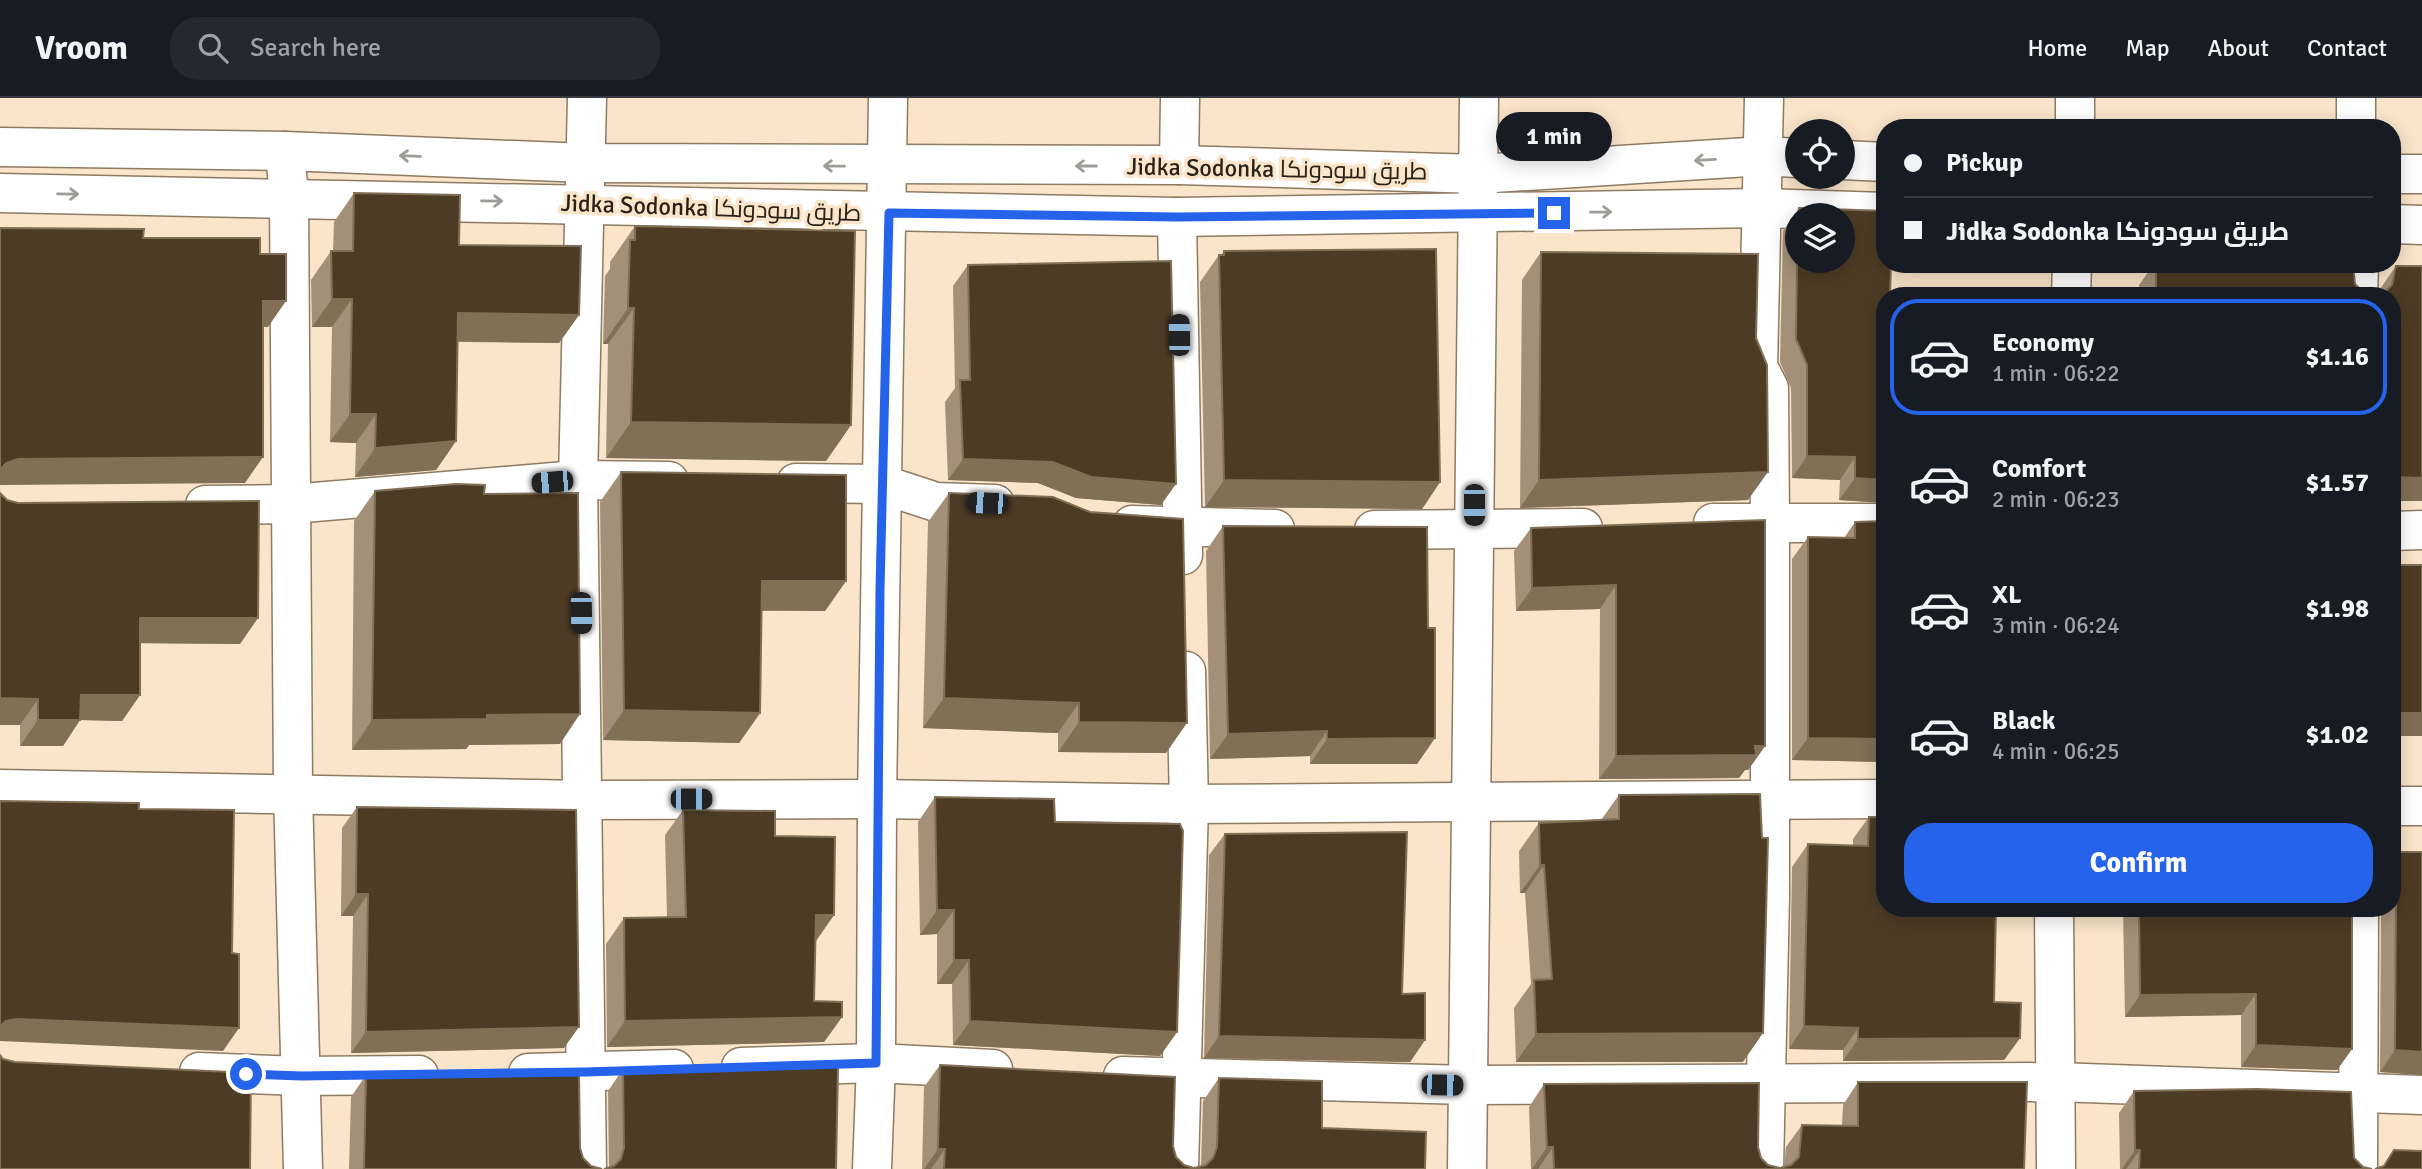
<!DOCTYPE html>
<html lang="en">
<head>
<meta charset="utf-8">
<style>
  body { margin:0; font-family:Signika,Cairo,sans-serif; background:#242831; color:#f1f3f6; height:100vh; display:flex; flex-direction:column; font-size:26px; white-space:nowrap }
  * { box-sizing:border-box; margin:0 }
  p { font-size:23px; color:#9ea1a6 }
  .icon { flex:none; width:38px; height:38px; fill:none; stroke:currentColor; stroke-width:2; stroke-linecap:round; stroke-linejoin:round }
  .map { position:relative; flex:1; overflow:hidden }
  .sheet { position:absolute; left:1876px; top:189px; width:525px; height:630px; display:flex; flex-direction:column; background:#171b24; border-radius:28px; box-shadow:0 4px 18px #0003 }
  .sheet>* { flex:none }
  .banner { position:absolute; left:1876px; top:21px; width:525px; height:154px; border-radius:28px; box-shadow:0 4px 18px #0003; display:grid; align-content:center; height:154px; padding:0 28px; background:#171b24 }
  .fabs { position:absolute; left:1785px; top:21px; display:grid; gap:14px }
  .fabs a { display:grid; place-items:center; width:70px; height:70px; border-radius:50%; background:#171b24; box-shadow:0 4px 18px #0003; font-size:35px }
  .end { position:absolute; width:32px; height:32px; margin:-16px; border:9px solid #2563eb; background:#fff; box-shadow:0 0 0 4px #fff }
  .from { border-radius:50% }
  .bubble { position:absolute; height:49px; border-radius:24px; background:#171b24; box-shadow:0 4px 18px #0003; font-size:23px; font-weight:800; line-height:49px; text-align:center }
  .car { position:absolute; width:21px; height:42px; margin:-21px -10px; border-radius:9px; box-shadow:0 0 5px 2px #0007; background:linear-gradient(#222 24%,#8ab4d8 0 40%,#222 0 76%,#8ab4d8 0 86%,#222 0) }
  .banner b { display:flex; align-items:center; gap:24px; height:66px; font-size:26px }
  .banner b+b { border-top:2px solid #363941 }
  .banner i { width:18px; height:18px; background:#f1f3f6 }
  ul { padding:12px 0 0; list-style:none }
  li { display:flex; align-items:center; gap:21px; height:116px; margin:0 14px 10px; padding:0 14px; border:4px solid transparent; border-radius:28px }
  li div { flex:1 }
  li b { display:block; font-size:26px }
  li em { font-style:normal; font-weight:800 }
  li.current { border-color:#2563eb }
  li>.icon { width:63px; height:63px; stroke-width:1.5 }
  .primary-button { display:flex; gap:14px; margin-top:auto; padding:14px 28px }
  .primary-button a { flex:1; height:80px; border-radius:28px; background:#2563eb; color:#fff; font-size:28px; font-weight:800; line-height:80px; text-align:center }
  header { display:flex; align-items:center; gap:42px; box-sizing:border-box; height:98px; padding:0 35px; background:#171b24; border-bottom:2px solid #363941 }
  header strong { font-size:33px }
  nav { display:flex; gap:38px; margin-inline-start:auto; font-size:24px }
  .search { width:490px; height:63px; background:#242831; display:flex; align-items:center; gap:18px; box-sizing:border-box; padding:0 24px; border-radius:28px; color:#9ea1a6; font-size:26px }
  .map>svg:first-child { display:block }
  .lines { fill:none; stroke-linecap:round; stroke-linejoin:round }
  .street-casing { stroke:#8d7b62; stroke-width:41 }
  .secondary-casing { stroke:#8d7b62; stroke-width:41 }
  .street { stroke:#fff; stroke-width:38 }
  .secondary { stroke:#fff; stroke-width:38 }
  .wall { fill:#a49078; fill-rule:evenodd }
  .shaded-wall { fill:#816f56 }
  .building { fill:#4d3c25; stroke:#816f56; stroke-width:2 }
  .oneway { stroke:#9f9c97 }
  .route { stroke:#2563eb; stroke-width:9 }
  .labels { text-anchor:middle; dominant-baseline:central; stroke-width:7; stroke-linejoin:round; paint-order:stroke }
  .street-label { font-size:24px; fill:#2a2218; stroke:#fae5ca }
</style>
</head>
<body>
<header>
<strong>Vroom</strong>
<div class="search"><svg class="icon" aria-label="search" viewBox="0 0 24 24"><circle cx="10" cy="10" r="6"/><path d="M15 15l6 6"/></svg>Search here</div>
<nav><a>Home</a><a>Map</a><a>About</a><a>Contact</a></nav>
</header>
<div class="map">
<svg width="2422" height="1071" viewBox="0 0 2422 1071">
  <rect width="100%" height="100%" fill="#fae5ca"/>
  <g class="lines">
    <g class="street-casing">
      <g id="street">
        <polyline points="2075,30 2075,0"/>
        <polyline points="2356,30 2356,0"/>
        <polyline points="285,53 289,99 293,694 303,1071"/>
        <polyline points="1179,67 1180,0"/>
        <polyline points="1177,119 1183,457"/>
        <polyline points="2071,198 2072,166"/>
        <polyline points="2358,198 2359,166"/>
        <polyline points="796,385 881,386 936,404 995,406"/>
        <polyline points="205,407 291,406 578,382 669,383"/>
        <polyline points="1713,425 1885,425"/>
        <polyline points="1132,427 1275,431"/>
        <polyline points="1374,432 1583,430"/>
        <polyline points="2392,433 2422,432"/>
        <polyline points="0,691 584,702 877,701 1189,706 1885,701"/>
        <polyline points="2392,708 2422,708"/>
        <polyline points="2054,810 2056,1071"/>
        <polyline points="741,969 876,965 993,971"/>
        <polyline points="199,974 301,978 419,977"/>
        <polyline points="528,975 674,971"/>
        <polyline points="1123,978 1468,987 2057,984 2422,997"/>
        <polyline points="587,1071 578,382 587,0"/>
        <polyline points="872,1071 876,965 877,701 888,0"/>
        <polyline points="1179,1071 1189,706 1186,573"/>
        <polyline points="1467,1071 1479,0"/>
        <polyline points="1764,1071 1770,798 1770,423 1769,290 1758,269 1764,0"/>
        <polyline points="2358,1071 2359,810"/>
      </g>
    </g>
    <g class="secondary-casing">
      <g id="secondary">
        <polyline points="0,49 285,53 587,65 1179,67 1478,76 1764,58 1797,60"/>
        <polyline points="1843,62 1885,64"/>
        <polyline points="2392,76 2422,76"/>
        <polyline points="0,95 1177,119 1761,110 1885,114"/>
        <polyline points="2392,126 2422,127"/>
      </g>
    </g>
    <use href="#street" class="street"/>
    <use href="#secondary" class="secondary"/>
  </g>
  <g class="wall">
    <polygon points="354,95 459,147 579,217 559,245 457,244 456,343 436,372 355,379 356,345 330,344 332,229 312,229 311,182 331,153 333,153 334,124"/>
    <path d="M1799,110L1885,113V166H1891L1890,198H1885V405L1839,402L1840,382L1792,380L1791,290L1780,264L1783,133ZM1797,117H1843V163H1797Z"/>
    <polygon points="635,128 851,327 826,363 606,360 608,246 603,246 605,178 610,171 610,164"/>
    <polygon points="1224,153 1440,384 1422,411 1205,409 1200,184 1219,157 1221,157"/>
    <polygon points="1541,154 1748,402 1520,410 1522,182"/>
    <polygon points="2154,166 2353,166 2355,186 2363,194 2374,197 2379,195 2380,191 2396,168 2422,403 2392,403 2392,198 2140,198 2139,187"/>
    <polygon points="968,167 1161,407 1076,400 1038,385 948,382 945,304 955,290 953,188"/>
    <polygon points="621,374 846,483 825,513 761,513 760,615 739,645 603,642 600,404"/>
    <polygon points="375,393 484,396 560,646 469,647 466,651 352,652 354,423"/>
    <polygon points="0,395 7,402 240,546 140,545 140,597 122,623 80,622 63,648 20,648 20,627 0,627"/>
    <polygon points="949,395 1166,655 1058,654 1058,635 923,630 928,424"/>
    <polygon points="1765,422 1765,648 1748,672 1745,672 1739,680 1599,681 1600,511 1516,513 1514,453 1531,430"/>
    <polygon points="1885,423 1885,664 1792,662 1792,461 1808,439 1844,440 1855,424"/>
    <polygon points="1223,428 1428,530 1435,640 1417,666 1310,666 1310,658 1210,661 1206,453"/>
    <polygon points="1619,697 1743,964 1516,964 1514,910 1531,886 1525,795 1520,795 1519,753 1539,725 1601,722"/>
    <polygon points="935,699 1055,724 1177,934 1160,958 953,947 952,886 937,886 937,836 920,837 918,724"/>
    <polygon points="357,709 564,950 351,955 353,818 341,818 342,730"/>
    <polygon points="683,712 775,738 834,817 815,843 814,903 842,919 824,944 607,949 606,846 624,820 667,819 665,737"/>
    <polygon points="1869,719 1994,904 2020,940 2004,962 1843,963 1843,952 1789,951 1792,769 1808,746 1853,747 1853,741"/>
    <polygon points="1225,736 1402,896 1425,942 1410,964 1204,960 1209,757"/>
    <polygon points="2392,754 2422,977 2380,974 2381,810 2392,810"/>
    <polygon points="2102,810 2352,810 2352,951 2337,972 2241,969 2241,917 2125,919 2123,811"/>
    <polygon points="940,967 1173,1048 1176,1059 1184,1067 1194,1070 1201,1068 1203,1003 1219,980 1322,1030 1425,1071 922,1071 924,989"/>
    <polygon points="623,971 836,1071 609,1069 608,993"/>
    <polygon points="366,977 580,1050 583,1060 591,1068 602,1071 349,1071 351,999"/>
    <polygon points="1858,984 2024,1071 1531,1071 1529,1009 1544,986 1758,1049 1761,1060 1768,1067 1780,1070 1784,1069 1786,1049 1802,1027 1842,1028 1843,1007"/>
    <polygon points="2134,993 2354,1060 2363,1069 2372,1071 2120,1071 2119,1015"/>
  </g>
  <g class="shaded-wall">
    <polygon points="332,201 352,201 332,229 312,229"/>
    <polygon points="263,203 286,203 268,229 245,229"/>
    <polygon points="628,210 634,210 608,246 603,246"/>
    <polygon points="458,215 579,217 559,245 438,243"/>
    <polygon points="350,316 376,316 356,345 330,344"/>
    <polygon points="631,324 851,327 826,363 606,360"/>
    <polygon points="456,343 436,372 355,379 375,350"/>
    <polygon points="1807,358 1855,359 1840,382 1792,380"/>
    <polygon points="263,359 245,385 0,387 0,372 6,365 18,361"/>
    <polygon points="963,361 1053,364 1176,386 1161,407 1076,400 1038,385 948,382"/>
    <polygon points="1768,374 1748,402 1520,410 1539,382"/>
    <polygon points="2392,379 2422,380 2422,403 2392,403"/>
    <polygon points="1855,380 1885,382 1885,405 1839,402"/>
    <polygon points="1224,382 1440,384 1422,411 1205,409"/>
    <polygon points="762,483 846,483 825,513 741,512"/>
    <polygon points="1616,487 1600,511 1516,513 1532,490"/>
    <polygon points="140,520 258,520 240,546 122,545"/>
    <polygon points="81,597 140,597 122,623 80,622 63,648 20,648 38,622"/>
    <polygon points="0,600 38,601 20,627 0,627"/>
    <polygon points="944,600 1079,605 1058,635 923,630"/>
    <polygon points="624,612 760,615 739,645 603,642"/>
    <rect x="2392" y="615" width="30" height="23"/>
    <polygon points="580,616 560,646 469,647 466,651 352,652 372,622 487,617"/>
    <polygon points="1079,624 1187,625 1166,655 1058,654"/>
    <polygon points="1327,633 1310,658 1210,661 1228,636"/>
    <polygon points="1435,640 1417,666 1310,666 1327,641"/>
    <polygon points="1808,640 1885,641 1885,664 1792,662"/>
    <polygon points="1755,648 1765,648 1748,672 1745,672 1739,680 1599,681 1616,658"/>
    <polygon points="1540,767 1544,767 1525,795 1520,795"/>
    <polygon points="356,796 368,796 353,818 341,818"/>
    <polygon points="2103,810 2124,810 2103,811"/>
    <polygon points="937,812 954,812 937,836 920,837"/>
    <polygon points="816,817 834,817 816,843 798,842"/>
    <polygon points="954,862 969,862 952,886 937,886"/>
    <polygon points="2256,896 2241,917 2125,919 2140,897"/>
    <polygon points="842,919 824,944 607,949 625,923"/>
    <polygon points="17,921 239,930 223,953 0,943 0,928 6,923"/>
    <polygon points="970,923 1177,934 1160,958 953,947"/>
    <polygon points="1804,928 1858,930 1843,952 1789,951"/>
    <polygon points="579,929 564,950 351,955 366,934"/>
    <polygon points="1763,935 1743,964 1516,964 1536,936"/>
    <polygon points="1219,938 1425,942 1410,964 1204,960"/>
    <polygon points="2020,940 2004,962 1843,963 1858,941"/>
    <polygon points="2256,947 2352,951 2337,972 2241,969"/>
    <polygon points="2395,952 2422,954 2422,977 2380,974"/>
    <polygon points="1547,1049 1553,1049 1538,1071 1532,1071"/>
    <polygon points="938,1051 945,1051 931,1071 924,1071"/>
    <polygon points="2135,1052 2140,1052 2126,1071 2122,1071"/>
  </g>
  <g class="building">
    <polygon points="354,95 460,97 459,147 581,148 579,217 458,215 456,343 375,350 376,316 350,316 352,201 332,201 331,153 353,153"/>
    <polygon points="1799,110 1885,113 1885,166 1891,166 1890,198 1885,198 1885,382 1855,380 1855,359 1807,358 1807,267 1796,241 1797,163 1843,163 1843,117 1798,117"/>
    <polygon points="635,128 855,133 851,327 631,324 634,210 628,210 630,142 635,142"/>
    <polygon points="0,130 144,131 143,140 260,140 260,156 286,156 286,203 263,203 263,359 18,361 6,365 0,372"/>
    <polygon points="1436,151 1440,384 1224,382 1219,157 1224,157 1224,153"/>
    <polygon points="1541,154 1758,156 1756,240 1767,267 1768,374 1539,382"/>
    <polygon points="1171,163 1176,386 1091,379 1053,364 963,361 960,282 970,282 968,167"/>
    <polygon points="2156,166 2353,166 2355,186 2363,194 2374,197 2385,194 2392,187 2396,168 2422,168 2422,380 2392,379 2392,198 2156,198"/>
    <polygon points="621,374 846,377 846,483 762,483 760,615 624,612"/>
    <polygon points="456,386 485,387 484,396 578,395 580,616 487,617 487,621 372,622 375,393"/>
    <polygon points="0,395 7,402 18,405 259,403 258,520 140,520 140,597 81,597 80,622 38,622 38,601 0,600"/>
    <polygon points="949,395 1053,399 1090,414 1183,421 1187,625 1079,624 1079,605 944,600"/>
    <polygon points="1765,422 1765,648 1755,648 1756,657 1616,658 1616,487 1532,490 1531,430"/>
    <polygon points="1885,423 1885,641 1808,640 1808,439 1855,440 1855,424"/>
    <polygon points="1223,428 1427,429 1428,530 1435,530 1435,640 1327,641 1327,633 1228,636"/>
    <rect x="2392" y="467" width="30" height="148"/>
    <polygon points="1760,696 1762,740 1768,740 1763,935 1536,936 1534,882 1552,881 1544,767 1540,767 1539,725 1619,721 1619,697"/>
    <polygon points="935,699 1054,701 1055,724 1180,726 1183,733 1177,934 970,923 969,862 954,862 954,812 937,812"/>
    <polygon points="0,703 139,705 139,711 234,712 232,855 239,856 239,930 17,921 6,923 0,928"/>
    <polygon points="357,709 576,712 579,929 366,934 368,796 356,796"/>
    <polygon points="683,712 775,713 775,738 835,739 834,817 816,817 814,903 842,904 842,919 625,923 624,820 686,819"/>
    <polygon points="1869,719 1885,719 1885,810 1996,810 1994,904 2021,905 2020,940 1858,941 1858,930 1804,928 1808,746 1868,748"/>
    <polygon points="1407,734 1402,896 1425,895 1425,942 1219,938 1225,736"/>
    <polygon points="2392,754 2422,754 2422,954 2395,952 2396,789 2392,777"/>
    <polygon points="2139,810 2352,810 2352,951 2256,947 2256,896 2140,897"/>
    <polygon points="0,957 3,961 15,964 251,975 250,1071 0,1071"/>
    <polygon points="838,967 836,1071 604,1071 614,1068 621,1061 624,1050 623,971"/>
    <polygon points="940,967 1175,979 1173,1048 1176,1059 1184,1067 1194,1070 1206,1067 1213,1060 1217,1049 1219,980 1322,983 1322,1030 1426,1034 1425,1071 944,1071 945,1051 938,1051"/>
    <polygon points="579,972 580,1050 583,1060 591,1068 602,1071 364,1071 366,977"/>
    <polygon points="1858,984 2027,984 2024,1071 1554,1071 1553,1049 1547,1049 1544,986 1759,985 1758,1049 1761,1060 1768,1067 1780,1070 1791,1067 1799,1059 1802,1027 1858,1028"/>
    <polygon points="2257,991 2351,994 2354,1060 2363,1069 2372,1071 2139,1071 2140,1052 2135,1052 2134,993"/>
    <polygon points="2394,1052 2422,1053 2422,1071 2375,1071 2384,1068"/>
  </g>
  <defs><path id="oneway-shaft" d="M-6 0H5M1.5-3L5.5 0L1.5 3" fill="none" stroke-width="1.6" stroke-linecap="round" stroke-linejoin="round" transform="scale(1.75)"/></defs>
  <g class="oneway">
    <use href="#oneway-shaft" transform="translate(410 58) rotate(-178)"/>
    <use href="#oneway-shaft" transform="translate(1705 62) rotate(177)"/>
    <use href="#oneway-shaft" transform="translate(834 68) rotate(-179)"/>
    <use href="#oneway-shaft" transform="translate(1086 68) rotate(180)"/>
    <use href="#oneway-shaft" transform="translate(68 96) rotate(1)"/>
    <use href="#oneway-shaft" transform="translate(492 103) rotate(1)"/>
    <use href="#oneway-shaft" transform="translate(1601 114) rotate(-1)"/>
  </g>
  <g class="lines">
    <polyline class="route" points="246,976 301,978 585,974 876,965 880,491 889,115 1177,119 1554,115"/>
  </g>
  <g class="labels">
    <g class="street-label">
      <text transform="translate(1277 71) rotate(1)">Jidka Sodonka طريق سودونكا</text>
      <text transform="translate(711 110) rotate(2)">Jidka Sodonka طريق سودونكا</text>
    </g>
  </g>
</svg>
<div class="fabs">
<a><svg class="icon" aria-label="locate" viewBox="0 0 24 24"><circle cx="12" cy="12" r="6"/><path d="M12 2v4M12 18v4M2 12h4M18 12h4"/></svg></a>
<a><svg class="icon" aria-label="layers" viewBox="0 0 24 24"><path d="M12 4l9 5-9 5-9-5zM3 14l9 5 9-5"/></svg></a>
</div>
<i class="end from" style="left:246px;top:976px"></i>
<i class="end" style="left:1554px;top:115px"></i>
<div class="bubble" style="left:1496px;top:14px;width:116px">1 min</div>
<i class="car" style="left:1179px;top:237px;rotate:359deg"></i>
<i class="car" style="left:552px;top:384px;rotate:265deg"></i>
<i class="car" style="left:987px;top:405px;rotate:272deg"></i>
<i class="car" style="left:1474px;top:407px;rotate:180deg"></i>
<i class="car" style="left:581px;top:515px;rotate:179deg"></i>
<i class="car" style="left:691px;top:701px;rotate:90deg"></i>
<i class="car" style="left:1442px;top:987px;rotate:91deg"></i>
<div class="banner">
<b><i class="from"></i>Pickup</b>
<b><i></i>Jidka Sodonka طريق سودونكا</b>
</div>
<section class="sheet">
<ul>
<li class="current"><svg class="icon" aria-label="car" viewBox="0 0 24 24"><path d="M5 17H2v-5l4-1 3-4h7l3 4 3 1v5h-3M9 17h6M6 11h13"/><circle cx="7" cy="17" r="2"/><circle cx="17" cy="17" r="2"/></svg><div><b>Economy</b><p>1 min · 06:22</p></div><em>$1.16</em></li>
<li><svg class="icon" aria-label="car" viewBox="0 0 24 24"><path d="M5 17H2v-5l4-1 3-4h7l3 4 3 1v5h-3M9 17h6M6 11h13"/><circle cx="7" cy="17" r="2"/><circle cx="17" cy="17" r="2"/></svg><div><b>Comfort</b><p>2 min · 06:23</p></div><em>$1.57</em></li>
<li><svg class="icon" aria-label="car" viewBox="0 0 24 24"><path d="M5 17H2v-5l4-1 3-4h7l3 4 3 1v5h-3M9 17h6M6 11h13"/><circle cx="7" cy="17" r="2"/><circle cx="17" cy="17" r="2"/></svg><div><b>XL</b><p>3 min · 06:24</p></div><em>$1.98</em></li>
<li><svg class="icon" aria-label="car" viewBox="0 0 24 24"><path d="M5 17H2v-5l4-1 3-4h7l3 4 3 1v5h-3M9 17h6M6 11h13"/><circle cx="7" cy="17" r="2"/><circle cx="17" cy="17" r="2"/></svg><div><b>Black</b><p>4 min · 06:25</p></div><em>$1.02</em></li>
</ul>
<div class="primary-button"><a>Confirm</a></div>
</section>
</div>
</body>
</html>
